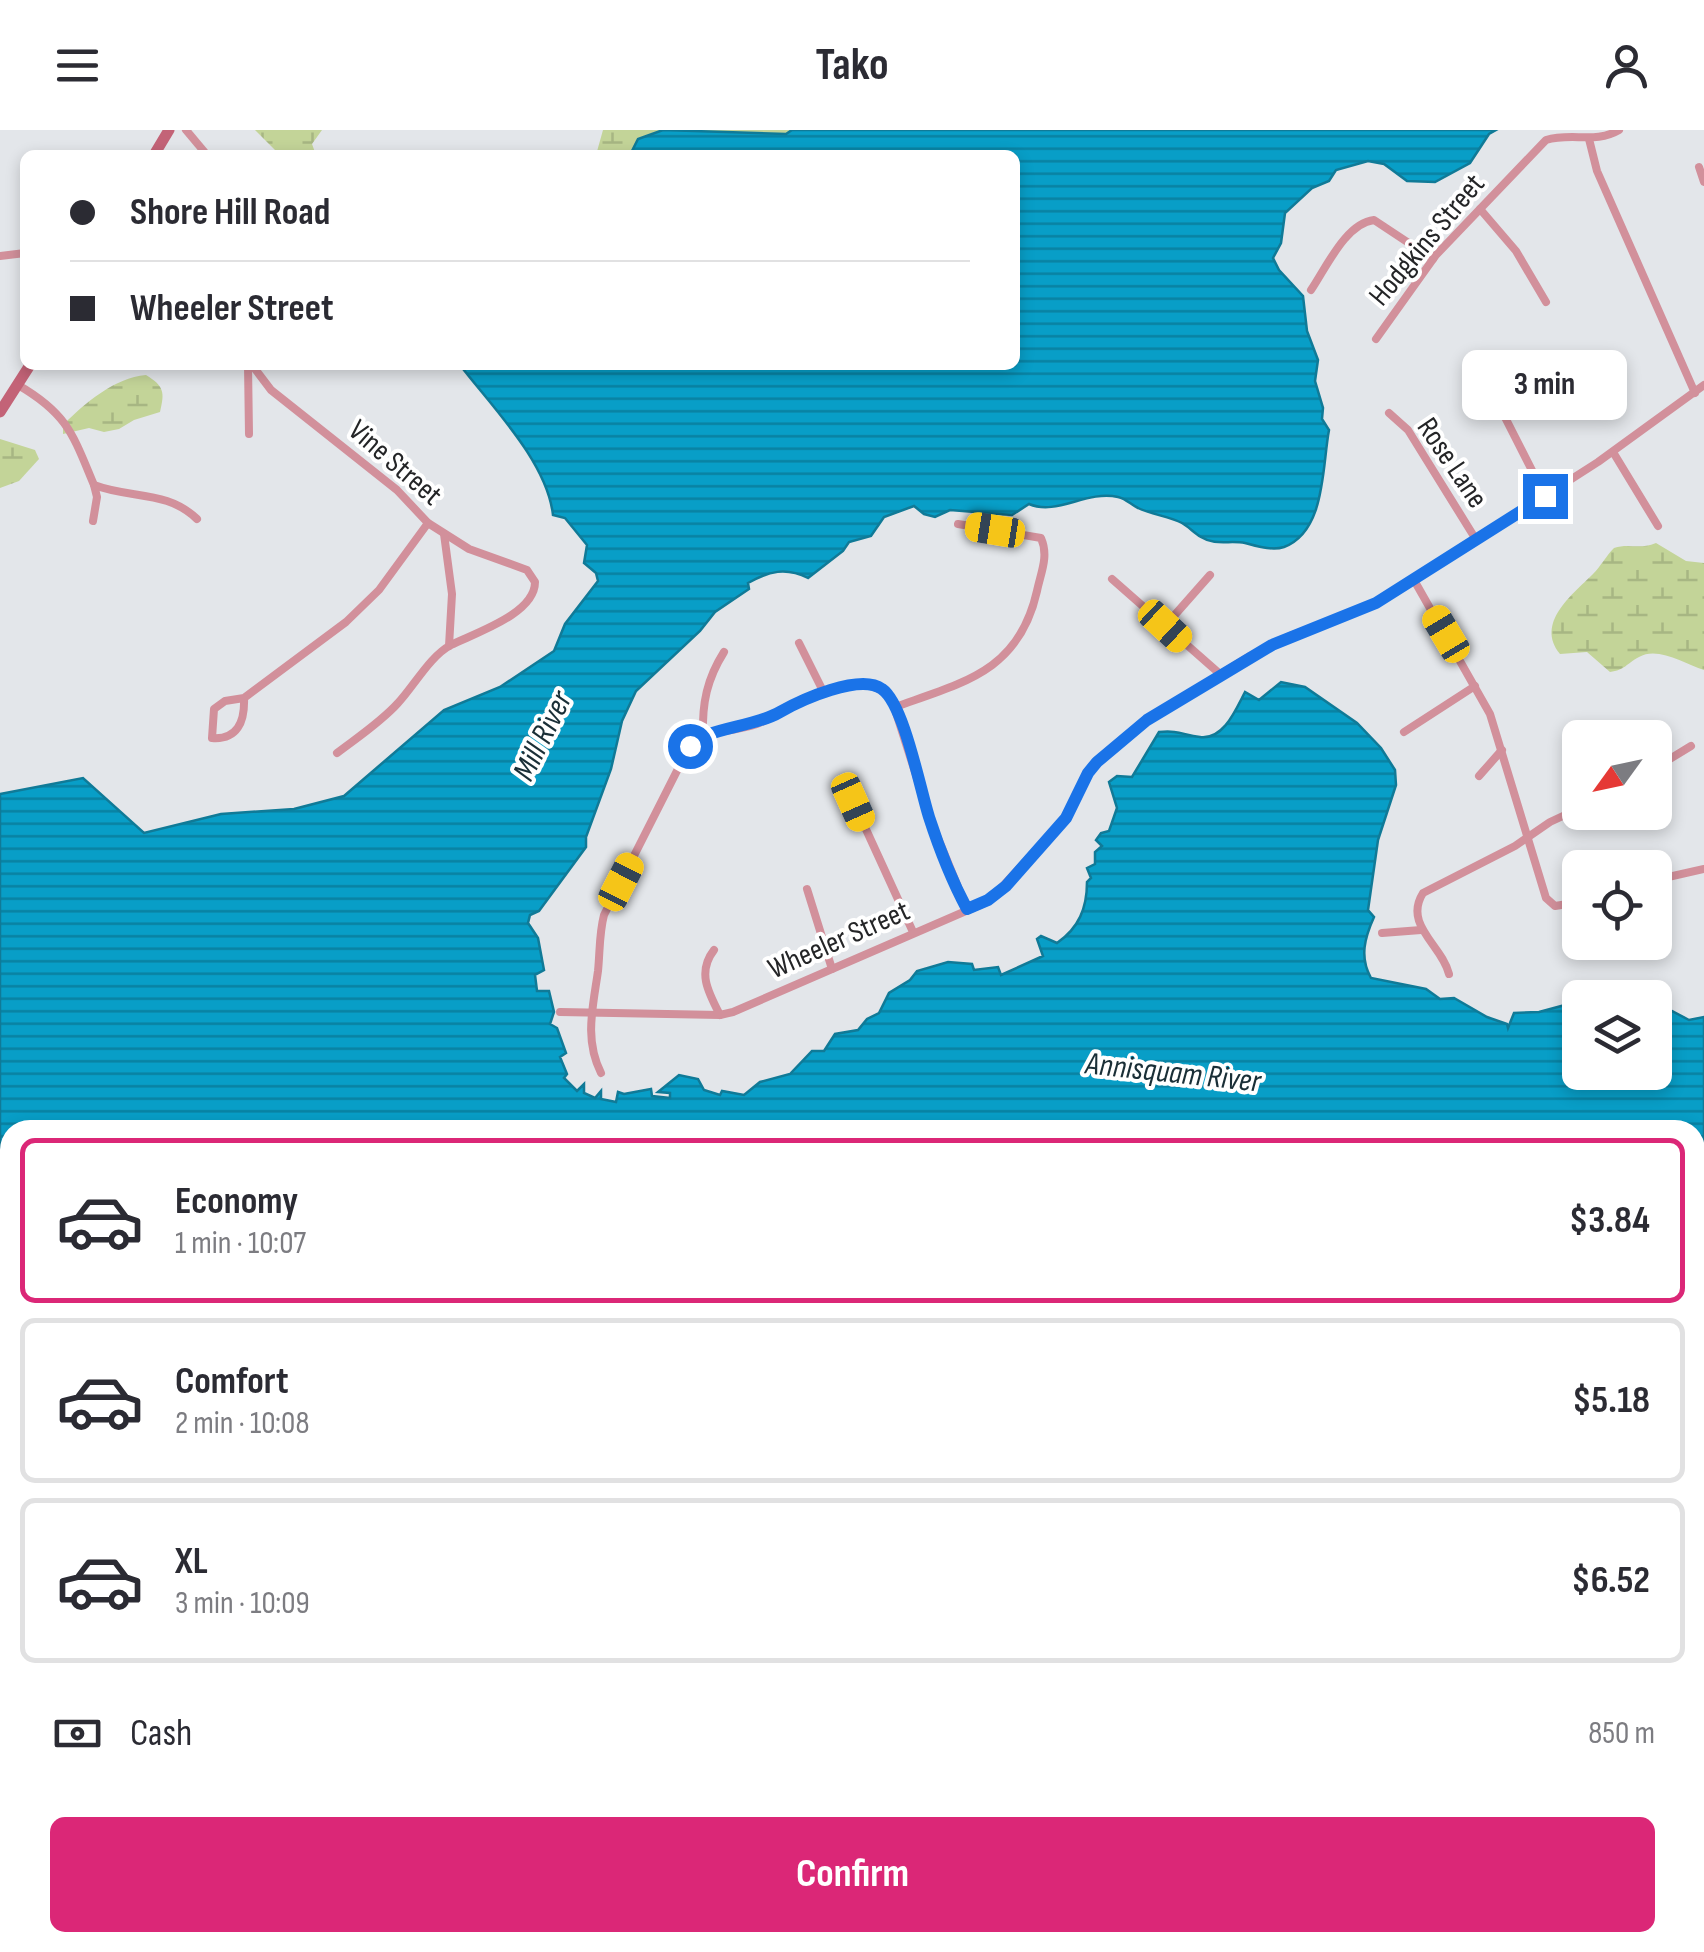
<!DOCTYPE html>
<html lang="en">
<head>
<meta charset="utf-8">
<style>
  body { margin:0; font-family:"Sofia Sans Condensed",sans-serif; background:#f2f2f3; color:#2b2b33; height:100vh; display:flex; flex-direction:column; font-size:38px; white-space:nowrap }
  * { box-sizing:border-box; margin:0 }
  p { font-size:32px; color:#7c7c81 }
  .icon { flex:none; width:55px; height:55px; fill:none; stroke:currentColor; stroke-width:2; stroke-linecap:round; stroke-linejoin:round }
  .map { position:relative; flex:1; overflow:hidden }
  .panel { position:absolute; left:0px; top:990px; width:1705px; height:832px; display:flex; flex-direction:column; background:#fff; border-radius:30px 30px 0 0; box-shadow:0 5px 15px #0003 }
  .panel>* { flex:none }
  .top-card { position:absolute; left:20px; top:20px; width:1000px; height:220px; border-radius:15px; box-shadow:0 5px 15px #0003; display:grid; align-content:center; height:220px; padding:0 50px; background:#fff }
  .needle { width:65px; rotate:237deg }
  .tools { position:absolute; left:1562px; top:590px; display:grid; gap:20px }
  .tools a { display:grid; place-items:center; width:110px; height:110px; border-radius:15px; background:#fff; box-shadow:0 5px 15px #0003; font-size:50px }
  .end { position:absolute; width:45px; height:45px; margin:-22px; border:12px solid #1a73e8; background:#fff; box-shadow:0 0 0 5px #fff }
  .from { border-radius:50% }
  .bubble { position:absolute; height:70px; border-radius:15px; background:#fff; box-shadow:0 5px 15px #0003; font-size:32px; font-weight:700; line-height:70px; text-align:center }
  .car { position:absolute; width:30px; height:60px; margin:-30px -15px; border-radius:12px; box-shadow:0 0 8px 2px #0007; background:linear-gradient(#f5c518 24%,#345 0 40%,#f5c518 0 76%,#345 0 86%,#f5c518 0) }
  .top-card b { display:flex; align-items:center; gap:35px; height:95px; font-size:38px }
  .top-card b+b { border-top:2px solid #e1e1e2 }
  .top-card i { width:25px; height:25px; background:#2b2b33 }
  ul { padding:18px 0 0; list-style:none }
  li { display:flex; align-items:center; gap:30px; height:165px; margin:0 20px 15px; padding:0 30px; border:5px solid #e1e1e2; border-radius:15px }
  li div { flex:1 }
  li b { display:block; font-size:38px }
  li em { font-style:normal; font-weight:700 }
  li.active { border-color:#db2777 }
  li>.icon { width:90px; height:90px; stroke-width:1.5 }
  .pay { display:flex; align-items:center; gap:25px; height:110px; padding:0 50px; font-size:38px }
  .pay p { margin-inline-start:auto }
  .button { display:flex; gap:20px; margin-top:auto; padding:20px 50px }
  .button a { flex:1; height:115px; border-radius:15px; background:#db2777; color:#fff; font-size:40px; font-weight:700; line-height:115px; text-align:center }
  header { display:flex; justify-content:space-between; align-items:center; height:130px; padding:0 50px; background:#fff; font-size:45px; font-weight:700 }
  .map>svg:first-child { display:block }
  .forest { fill:url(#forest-crowns) }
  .wetland { fill:url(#wetland-marsh) }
  .water { fill:url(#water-rules); stroke:#107a97; stroke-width:2.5 }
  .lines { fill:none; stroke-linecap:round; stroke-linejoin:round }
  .minor { stroke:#d2909b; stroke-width:8 }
  .secondary { stroke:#c36377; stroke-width:11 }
  .route { stroke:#1a73e8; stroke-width:12 }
  .labels { text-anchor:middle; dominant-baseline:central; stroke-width:8; stroke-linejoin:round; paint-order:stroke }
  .street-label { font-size:30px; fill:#242527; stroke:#fff }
  .water-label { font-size:32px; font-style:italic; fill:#1a2f37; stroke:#fff }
</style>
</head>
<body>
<header><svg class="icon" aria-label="menu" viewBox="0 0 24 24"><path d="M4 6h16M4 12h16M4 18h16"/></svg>Tako<svg class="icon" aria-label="person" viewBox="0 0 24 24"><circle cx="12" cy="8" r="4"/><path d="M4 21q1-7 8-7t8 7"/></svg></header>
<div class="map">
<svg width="1704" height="1822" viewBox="0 0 1704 1822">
  <defs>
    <pattern id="forest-crowns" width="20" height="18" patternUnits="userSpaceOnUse" patternTransform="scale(2.5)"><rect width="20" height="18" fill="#c3d498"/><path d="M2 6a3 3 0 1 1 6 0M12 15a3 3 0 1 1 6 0" fill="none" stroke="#a7b683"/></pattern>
    <pattern id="wetland-marsh" width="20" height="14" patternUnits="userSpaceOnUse" patternTransform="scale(2.5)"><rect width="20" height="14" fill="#c3d498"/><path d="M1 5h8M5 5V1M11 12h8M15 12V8" fill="none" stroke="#a7b683"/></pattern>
    <pattern id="water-rules" width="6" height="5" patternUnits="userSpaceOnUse" patternTransform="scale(2.5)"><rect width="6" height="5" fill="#089ec7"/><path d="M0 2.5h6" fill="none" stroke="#0981a2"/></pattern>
  </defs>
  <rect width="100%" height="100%" fill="#e3e6ea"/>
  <polygon class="forest" points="10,1506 10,1812 746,1813 720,1822 0,1822 0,1518"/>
  <g class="wetland">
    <polygon points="255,0 322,0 312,14 316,25 280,25"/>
    <polygon points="603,0 812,0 806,5 638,9 630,25 596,25"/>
    <path d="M146,245C164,256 165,262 160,282L134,290L119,299L104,302L89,298L63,304V295C85,273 114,248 146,245Z"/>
    <polygon points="0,309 35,320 39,329 19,351 0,358"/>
    <path d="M1656,413L1686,431L1704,433V540C1685,534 1658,516 1639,527C1626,534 1625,540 1610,542L1587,522L1560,524C1535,493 1572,465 1593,444C1601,436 1606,426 1614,418C1629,413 1639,420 1656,413Z"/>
  </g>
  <path class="water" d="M663,0L786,4L792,0H1496L1489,4L1470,33L1435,52L1407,51L1384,34L1368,31L1336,40L1329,51L1312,58L1285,83L1281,113L1273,128L1279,140L1303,166L1307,201L1318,230L1315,251L1323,278L1322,289L1329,300C1322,336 1326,401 1284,417C1272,421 1257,416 1245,413C1230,410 1215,416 1201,407C1194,403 1189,397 1182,393C1169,386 1152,385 1138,378C1131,375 1127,369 1118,367C1086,360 1057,386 1029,374L1012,385L950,380L935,387L924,384L914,376L884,387L871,406L849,412L843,421L808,448C786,437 769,441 748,453L749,459L715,482L700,501L636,561L622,591L611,639L586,707V717L539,781L530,785L528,793L538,808L544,840L535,845L537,861H549L554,882L550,894L557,898L566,923L560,927L567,944L564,948L577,961L584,954V963L595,968L601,961V969L616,972L618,962L624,964L651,959L652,966L670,968V963L658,962L679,945L698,949L704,960L720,965L722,961L744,965L760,952L790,944L812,921H824L835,904L858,900L867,889L879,883L889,863L910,850L917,841L948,832L972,834L974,840L998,837L1001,845L1043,826L1037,809L1041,806L1057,813C1079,798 1087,778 1087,752L1091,748L1087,738L1095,734V722L1102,716L1096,710L1101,703L1109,701L1117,678L1109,652L1117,646L1132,647L1159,602C1179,600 1183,605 1200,607C1224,610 1236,579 1245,562L1259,570L1281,552L1305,557L1357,593L1381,618L1395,640L1396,655L1378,710L1368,780L1374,787C1365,807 1359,827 1371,848L1426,859L1440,869L1454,868L1487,887L1507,894L1508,898L1514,883L1539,882L1580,871V942H1655V872L1689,890L1704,887V1822H457L459,1812H1695V1000H10V1544L0,1555V664L83,648L144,703L221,684L294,679L344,666L444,580L500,557L554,521L565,494L598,451L596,443L584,433L587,415L565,388L553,385C547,332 493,278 460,235H1015V25H630L638,9Z"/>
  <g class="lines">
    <g class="minor">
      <polyline points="186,0 207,25"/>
      <polyline points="1589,9 1597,41 1695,263"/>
      <polyline points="1699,37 1704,52"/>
      <polyline points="1480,79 1516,121 1546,172"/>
      <polyline points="0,126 25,123"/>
      <path d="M1311,160C1326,138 1346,93 1374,90L1433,129"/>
      <path d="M1376,209L1436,125L1546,10C1572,2 1595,14 1619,0"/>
      <polyline points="248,235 249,304"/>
      <path d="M252,235L271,260L397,360L428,393L469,419L527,440L535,452C535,484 475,503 451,515C430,526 414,556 398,573C381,592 358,607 337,623"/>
      <polyline points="1482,242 1545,366"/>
      <path d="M18,255C68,284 73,305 94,355C131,369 167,360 197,389"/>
      <polyline points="1389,283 1408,300 1475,408"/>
      <polyline points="1613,322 1658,396"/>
      <polyline points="93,391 97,367 94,355"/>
      <polyline points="444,404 452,464 449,516"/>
      <polyline points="1112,449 1220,544"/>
      <polyline points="1414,450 1490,584 1546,768 1555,776 1580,772"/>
      <polyline points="1165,496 1210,445"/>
      <polyline points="799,513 824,563"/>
      <path d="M244,568C245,592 237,610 212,608L214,579L225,571L244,568L346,492L379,460L428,393"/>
      <path d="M895,577C965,552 1019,541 1037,461C1041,442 1049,426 1041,408L958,394"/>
      <polyline points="1404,602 1475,556"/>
      <path d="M703,605C702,573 707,549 724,522"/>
      <polyline points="1655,638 1691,616"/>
      <polyline points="1479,646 1502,620"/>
      <polyline points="853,671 913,802"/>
      <polyline points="1655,750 1704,739"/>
      <polyline points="807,759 832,839"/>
      <polyline points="1382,803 1421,800"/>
      <path d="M714,820C697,842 708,862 720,885"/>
      <path d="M1449,844C1442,815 1403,795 1423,763L1515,716L1550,692L1580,678"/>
      <polyline points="560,882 720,885 733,882 989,771 1066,688 1087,643 1097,632 1147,590 1250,526 1290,506 1376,473 1414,450 1598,332 1704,255"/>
      <path d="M601,943C584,909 593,877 598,841C600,822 599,804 604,785L684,627L695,608L703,605C721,601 739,600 757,594C793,580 860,529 892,570L929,686L967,779"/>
    </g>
    <g class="secondary">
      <polyline points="154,25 169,0"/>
      <polyline points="0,282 30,235"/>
    </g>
  </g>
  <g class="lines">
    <path class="route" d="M690,616C701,599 755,597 780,582C801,570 860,543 882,559C904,574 920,659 929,687C939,718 952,751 967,779L988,770L1006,756L1066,688L1088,643L1097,632L1147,590L1272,515L1376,473L1545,366"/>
  </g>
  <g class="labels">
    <g class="street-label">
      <text transform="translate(1427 110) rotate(-50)">Hodgkins Street</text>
      <text transform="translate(395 333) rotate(41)">Vine Street</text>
      <text transform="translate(1452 333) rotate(56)">Rose Lane</text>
      <text transform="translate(839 810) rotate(-24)">Wheeler Street</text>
    </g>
    <g class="water-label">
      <text transform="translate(543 606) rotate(-64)">Mill River</text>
      <text transform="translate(1173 943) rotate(6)">Annisquam River</text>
    </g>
  </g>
</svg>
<div class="tools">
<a><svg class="needle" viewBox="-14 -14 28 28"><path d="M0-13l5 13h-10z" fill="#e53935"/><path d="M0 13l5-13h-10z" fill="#7c7c81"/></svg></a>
<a><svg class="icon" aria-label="locate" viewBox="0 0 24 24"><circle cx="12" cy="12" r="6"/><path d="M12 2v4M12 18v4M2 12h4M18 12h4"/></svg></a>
<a><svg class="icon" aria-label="layers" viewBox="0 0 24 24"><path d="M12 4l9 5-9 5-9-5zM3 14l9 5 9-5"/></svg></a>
</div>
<i class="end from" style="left:690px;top:616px"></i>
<i class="end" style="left:1545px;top:366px"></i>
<div class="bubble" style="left:1462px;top:220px;width:165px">3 min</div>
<i class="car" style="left:995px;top:400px;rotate:279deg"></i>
<i class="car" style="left:1165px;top:496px;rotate:133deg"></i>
<i class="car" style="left:1446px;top:504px;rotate:329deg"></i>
<i class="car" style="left:853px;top:672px;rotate:156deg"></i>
<i class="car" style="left:621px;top:752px;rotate:27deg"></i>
<div class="top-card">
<b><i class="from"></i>Shore Hill Road</b>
<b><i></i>Wheeler Street</b>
</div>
<section class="panel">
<ul>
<li class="active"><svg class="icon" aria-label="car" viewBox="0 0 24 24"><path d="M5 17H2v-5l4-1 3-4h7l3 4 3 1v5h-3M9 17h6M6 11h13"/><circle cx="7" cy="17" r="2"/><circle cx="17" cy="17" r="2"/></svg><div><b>Economy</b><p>1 min · 10:07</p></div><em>$3.84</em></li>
<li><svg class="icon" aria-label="car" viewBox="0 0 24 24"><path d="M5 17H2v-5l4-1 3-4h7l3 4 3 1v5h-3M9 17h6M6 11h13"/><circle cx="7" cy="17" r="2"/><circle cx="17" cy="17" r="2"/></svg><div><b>Comfort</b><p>2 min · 10:08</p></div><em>$5.18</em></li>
<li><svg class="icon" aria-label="car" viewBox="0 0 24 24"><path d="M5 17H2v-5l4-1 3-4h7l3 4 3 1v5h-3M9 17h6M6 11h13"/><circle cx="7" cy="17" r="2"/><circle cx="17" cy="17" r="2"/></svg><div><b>XL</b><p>3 min · 10:09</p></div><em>$6.52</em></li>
</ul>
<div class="pay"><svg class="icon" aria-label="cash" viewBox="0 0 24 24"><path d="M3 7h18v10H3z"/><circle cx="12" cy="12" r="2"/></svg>Cash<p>850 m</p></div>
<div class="button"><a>Confirm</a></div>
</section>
</div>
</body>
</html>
